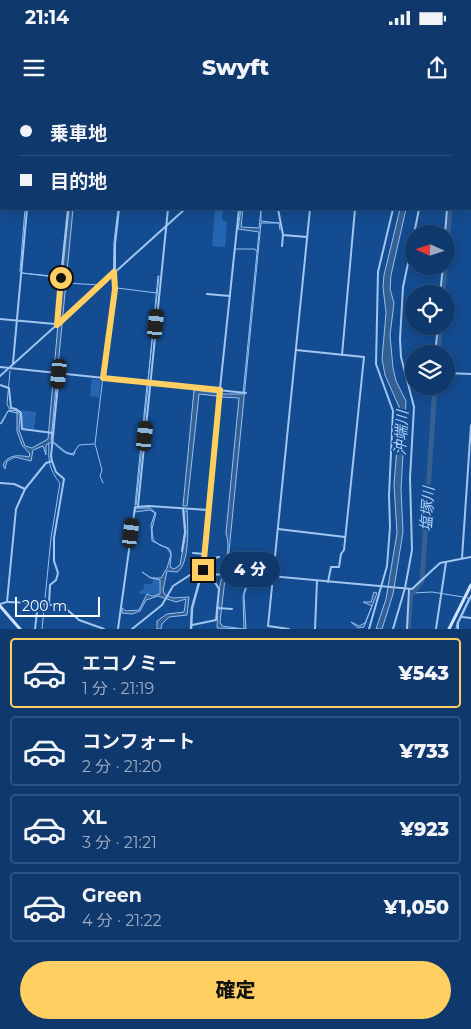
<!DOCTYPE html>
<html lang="ja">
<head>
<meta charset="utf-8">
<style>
  body { margin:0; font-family:Montserrat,"Noto Sans JP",sans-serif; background:#184072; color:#f1f3f6; height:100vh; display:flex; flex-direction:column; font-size:19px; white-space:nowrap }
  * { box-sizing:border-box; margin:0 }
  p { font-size:16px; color:#9bacc2 }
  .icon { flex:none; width:28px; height:28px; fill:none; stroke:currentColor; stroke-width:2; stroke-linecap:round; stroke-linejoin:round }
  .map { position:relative; height:529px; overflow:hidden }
  .panel { display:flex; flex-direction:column; background:#0f396d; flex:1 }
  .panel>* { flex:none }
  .banner { position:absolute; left:0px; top:0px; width:471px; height:110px; box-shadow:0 2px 12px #0003,0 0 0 1px #2f5380; display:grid; align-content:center; height:110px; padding:0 20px; background:#0f396d }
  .needle { width:32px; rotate:273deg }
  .controls { position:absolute; left:405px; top:125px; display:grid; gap:10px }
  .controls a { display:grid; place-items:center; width:50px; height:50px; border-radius:50%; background:#0f396d; box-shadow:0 2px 12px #0003,0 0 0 1px #2f5380; font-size:25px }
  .scale { position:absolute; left:15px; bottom:12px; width:85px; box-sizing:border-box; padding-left:5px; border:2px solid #fff; border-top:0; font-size:14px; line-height:18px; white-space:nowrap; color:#fff; -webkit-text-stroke:4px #144c91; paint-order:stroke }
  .end { position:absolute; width:22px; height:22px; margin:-11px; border:6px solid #ffcf61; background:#111; box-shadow:0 0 0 2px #111 }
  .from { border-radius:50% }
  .bubble { position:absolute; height:35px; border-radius:18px; background:#0f396d; box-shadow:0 2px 12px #0003,0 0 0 1px #2f5380; font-size:16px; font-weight:800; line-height:35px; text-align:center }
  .car { position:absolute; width:15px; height:30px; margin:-15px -8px; border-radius:6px; box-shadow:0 0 4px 1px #0007; background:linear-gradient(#222 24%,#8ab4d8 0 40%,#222 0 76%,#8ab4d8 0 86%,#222 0) }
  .banner b { display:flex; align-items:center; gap:18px; height:48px; font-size:19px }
  .banner b+b { border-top:1px solid #2f5380 }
  .banner i { width:12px; height:12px; background:#f1f3f6 }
  ul { padding:9px 0 0; list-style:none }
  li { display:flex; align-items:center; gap:15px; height:70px; margin:0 10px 8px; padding:0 10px; border:2px solid #2f5380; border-radius:5px }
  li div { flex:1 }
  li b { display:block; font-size:19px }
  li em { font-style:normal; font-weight:800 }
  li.active { border-color:#ffcf61 }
  li>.icon { width:45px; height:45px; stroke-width:1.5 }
  .action { display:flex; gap:10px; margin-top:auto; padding:10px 20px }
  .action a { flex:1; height:58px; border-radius:30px; background:#ffcf61; color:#111; font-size:20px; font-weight:800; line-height:58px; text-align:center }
  .status { display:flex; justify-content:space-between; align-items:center; height:35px; padding:0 25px; background:#0f396d; direction:ltr }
  .status svg { height:14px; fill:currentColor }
  header { display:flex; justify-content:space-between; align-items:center; height:65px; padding:0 20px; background:#0f396d; font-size:22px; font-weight:800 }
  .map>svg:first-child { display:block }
  .green { fill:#2666b0 }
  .water { fill:#365f92; stroke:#93c1f4; fill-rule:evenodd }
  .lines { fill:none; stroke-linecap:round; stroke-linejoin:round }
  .stream { stroke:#93c1f4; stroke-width:1 }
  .river { stroke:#365f92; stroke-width:5 }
  .minor { stroke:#a1c6f1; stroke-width:2 }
  .tertiary { stroke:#a1c6f1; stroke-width:2.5 }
  .secondary { stroke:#cfe3fc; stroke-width:3 }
  .primary { stroke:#ebf3ff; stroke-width:4 }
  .route { stroke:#ffcf61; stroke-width:6 }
  .labels { text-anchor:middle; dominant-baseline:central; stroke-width:4; stroke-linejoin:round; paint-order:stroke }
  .water-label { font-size:15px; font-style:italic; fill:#add0f8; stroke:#144c91 }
</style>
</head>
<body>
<div class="status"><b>21:14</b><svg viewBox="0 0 49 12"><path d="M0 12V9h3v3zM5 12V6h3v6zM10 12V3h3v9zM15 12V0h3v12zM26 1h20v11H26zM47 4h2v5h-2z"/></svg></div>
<header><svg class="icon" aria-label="menu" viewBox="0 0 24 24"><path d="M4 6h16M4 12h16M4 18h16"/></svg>Swyft<svg class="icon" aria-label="share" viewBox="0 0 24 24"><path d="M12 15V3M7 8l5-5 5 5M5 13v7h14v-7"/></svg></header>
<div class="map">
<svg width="471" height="529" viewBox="0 0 471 529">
  <rect width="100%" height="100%" fill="#144c91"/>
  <g class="green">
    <polygon points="215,109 223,109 222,119 227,122 225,147 212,146"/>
    <polygon points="92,279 101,280 99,297 90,296"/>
    <polygon points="19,310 36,312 34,329 21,328 22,313"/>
    <polygon points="153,479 160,481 159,494 140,494 139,492 143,490 144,484 152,484"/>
  </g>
  <g class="water">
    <path d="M69,109H73L51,340L66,352L72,354L75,351L74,355C63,354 60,348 52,342L46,345V355L43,346L33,350L31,361L15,357L7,361L5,369L3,365C8,354 19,355 29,357L30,354L22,345L17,331V313L8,311L2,323L0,324L8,311L15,310L20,315L19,330L25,346L32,348L48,339L62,178L22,173L62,177Z"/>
    <path d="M239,109H243L241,127L259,128L261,109V121L279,123H261L227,472V475L251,476L244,495L246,529L217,528C218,512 217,493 222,477C225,464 231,448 226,433L239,298L221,297V294H243L259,132L238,129L241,109ZM230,477L248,478L243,496L244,529L222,526L220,522L225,479Z"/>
    <polygon points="400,109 406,109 391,175 390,189 394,203 390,235 393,268 396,281 406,301 401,389 403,432 393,494 382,529 376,529 386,499 397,433 394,385 400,309 385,275 382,259 386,213 383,187 384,175"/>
    <polygon points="158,176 159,176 148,281"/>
    <polygon points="147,285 148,285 136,405 135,405"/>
    <polygon points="194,290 218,293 217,296 199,294 187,406 183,406"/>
    <path d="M135,408H150L156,413L152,429L153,439C166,455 174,437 170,467L174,469L180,465L186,432L184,412L187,410C188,423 190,465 177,472L167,471L163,490L165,495L173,498L189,497L187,515L169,517L162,524L161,529H157V521L167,514L184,512L186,499L176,502L158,496L146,500L140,511L132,514L122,513V508L126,511L139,510L147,494L152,496L160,494V480L151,478L142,472L151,478H161L167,468L171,454L167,448L152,441L151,425L155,413L150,410L135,412Z"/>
    <polygon points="374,492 377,493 364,527 358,528 351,522 359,526 365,523 372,506 363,502 371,502"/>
  </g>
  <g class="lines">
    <g class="stream">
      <polyline points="35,1 35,0"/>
      <polyline points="129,1 129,0"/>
      <polyline points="279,123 280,130"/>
      <polyline points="236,149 255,149 257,152"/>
      <polyline points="20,171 25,109"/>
      <polyline points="67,183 99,185"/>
      <polyline points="117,188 157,193"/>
      <polyline points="10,271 7,304 10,310"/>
      <polyline points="75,351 79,345 94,344"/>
      <polyline points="103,383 100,376 102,370 95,344 113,191 114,142 118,109"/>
      <polyline points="412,493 432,492 463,497"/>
      <path d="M42,529L51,438L60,383C49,370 48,360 49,343"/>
      <polyline points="456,529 457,523 469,498 467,498"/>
    </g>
    <g class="river">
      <polyline points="459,1 459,0"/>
      <polyline points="446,152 450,109"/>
      <polyline points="443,194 445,166"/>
      <polyline points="438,254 440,226"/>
      <polyline points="408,529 411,495 422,481 435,286"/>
    </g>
    <g class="minor">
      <polyline points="220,0 222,1"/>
      <polyline points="397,0 397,1"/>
      <polyline points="36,1 36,0"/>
      <polyline points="80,1 80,0"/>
      <polyline points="130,1 131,0"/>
      <polyline points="223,1 223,0"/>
      <polyline points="315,1 315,0"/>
      <polyline points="365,1 365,0"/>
      <polyline points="420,1 420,0"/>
      <polyline points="456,1 456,0"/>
      <polyline points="0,46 1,46"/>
      <polyline points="470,76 471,76"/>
      <polyline points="278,109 283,135 307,137"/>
      <polyline points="414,134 419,109"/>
      <polyline points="445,134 447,109"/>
      <polyline points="282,146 283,135"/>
      <polyline points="207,194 230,196"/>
      <polyline points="440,194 443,166"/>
      <polyline points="0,219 55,224"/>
      <polyline points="56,224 68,109"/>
      <polyline points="296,250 364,257 344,450 341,454 339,467 331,467 328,482"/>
      <polyline points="435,254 438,226"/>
      <polyline points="342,255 355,109"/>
      <polyline points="13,263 27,109"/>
      <polyline points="0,267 246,293"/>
      <polyline points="446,273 471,274"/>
      <polyline points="0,276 185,109"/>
      <polyline points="103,278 115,189 115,144 119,109"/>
      <polyline points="0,285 9,288 11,308 16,309 21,313 22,329 53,333"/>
      <polyline points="219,298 239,109"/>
      <polyline points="52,361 51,356 59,274"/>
      <polyline points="0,383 14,384 25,389"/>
      <polyline points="138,406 168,109"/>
      <polyline points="278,429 345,437"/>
      <polyline points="182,451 185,432 183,409"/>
      <polyline points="193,453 204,454"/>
      <polyline points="462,458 471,325"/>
      <polyline points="205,460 219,457"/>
      <polyline points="7,502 38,503 35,529"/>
      <polyline points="38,503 64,507 79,520 104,529"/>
      <polyline points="0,504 7,502 16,409 25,389 46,363 52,361 56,372 64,379 54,438 54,461 58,473 56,480 50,485 49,504"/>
      <polyline points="217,508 232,509"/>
      <polyline points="462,517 471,518"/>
      <polyline points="192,525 216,520 219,489 213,479 213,474"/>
      <polyline points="118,529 135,407 149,406 208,410"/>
      <polyline points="132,529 162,505 173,486 190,475 248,474 412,489 440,463 471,457"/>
      <polyline points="289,529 268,526 310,109"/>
      <polyline points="315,529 317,481"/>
      <polyline points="369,529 387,466 390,427 389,395 393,311 376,264 378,172 393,109"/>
      <polyline points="393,529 405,488 412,450 410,378 414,307 401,257 400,239 403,187 414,135"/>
      <polyline points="407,529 409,489"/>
      <polyline points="436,529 446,462"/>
      <polyline points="458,529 458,523 471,496"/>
    </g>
    <polyline class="tertiary" points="191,529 192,508 204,465 219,298"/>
    <g class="secondary">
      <polyline points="0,506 20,529"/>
      <polyline points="449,529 471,485"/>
    </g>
    <g class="primary">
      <polyline points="267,1 267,0"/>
      <polyline points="470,32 471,32"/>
    </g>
  </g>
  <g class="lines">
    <polyline class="route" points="61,178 57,225 114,172 115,189 103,278 220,290 203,470"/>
  </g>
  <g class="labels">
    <g class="water-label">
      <text transform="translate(401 333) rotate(-87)">沖端川</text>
      <text transform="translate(427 409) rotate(-86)">塩塚川</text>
    </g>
  </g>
</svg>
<div class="controls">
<a><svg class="needle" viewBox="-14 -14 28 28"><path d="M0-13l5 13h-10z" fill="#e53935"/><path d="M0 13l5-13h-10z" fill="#9bacc2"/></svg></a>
<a><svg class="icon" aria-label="locate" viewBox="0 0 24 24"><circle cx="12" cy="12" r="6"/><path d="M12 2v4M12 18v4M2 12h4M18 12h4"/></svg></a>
<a><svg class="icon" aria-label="layers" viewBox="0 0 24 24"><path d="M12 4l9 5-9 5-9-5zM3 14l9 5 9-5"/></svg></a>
</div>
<div class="scale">200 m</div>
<i class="end from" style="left:61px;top:178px"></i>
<i class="end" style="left:203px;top:470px"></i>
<div class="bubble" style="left:220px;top:452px;width:60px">4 分</div>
<i class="car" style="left:156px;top:224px;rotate:6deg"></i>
<i class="car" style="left:59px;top:274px;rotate:185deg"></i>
<i class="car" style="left:145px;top:336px;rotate:6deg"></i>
<i class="car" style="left:131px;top:433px;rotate:7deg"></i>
<div class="banner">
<b><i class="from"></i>乗車地</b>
<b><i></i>目的地</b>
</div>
</div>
<section class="panel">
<ul>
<li class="active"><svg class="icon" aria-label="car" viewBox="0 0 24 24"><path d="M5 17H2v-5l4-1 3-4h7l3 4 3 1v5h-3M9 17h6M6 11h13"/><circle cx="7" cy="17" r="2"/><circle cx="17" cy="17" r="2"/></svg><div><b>エコノミー</b><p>1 分 · 21:19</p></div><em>¥543</em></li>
<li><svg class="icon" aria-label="car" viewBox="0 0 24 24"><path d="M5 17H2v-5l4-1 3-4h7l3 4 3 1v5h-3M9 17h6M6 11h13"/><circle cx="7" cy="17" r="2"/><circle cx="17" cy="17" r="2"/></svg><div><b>コンフォート</b><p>2 分 · 21:20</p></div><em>¥733</em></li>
<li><svg class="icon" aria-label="car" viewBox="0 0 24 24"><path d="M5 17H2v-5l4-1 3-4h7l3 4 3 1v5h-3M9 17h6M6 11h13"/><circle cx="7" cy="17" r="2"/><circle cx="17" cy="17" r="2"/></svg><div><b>XL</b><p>3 分 · 21:21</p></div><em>¥923</em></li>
<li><svg class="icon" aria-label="car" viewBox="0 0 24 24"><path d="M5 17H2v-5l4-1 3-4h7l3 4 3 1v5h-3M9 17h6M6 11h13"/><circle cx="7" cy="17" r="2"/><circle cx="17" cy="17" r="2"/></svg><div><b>Green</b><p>4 分 · 21:22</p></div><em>¥1,050</em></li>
</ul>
<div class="action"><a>確定</a></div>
</section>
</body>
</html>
